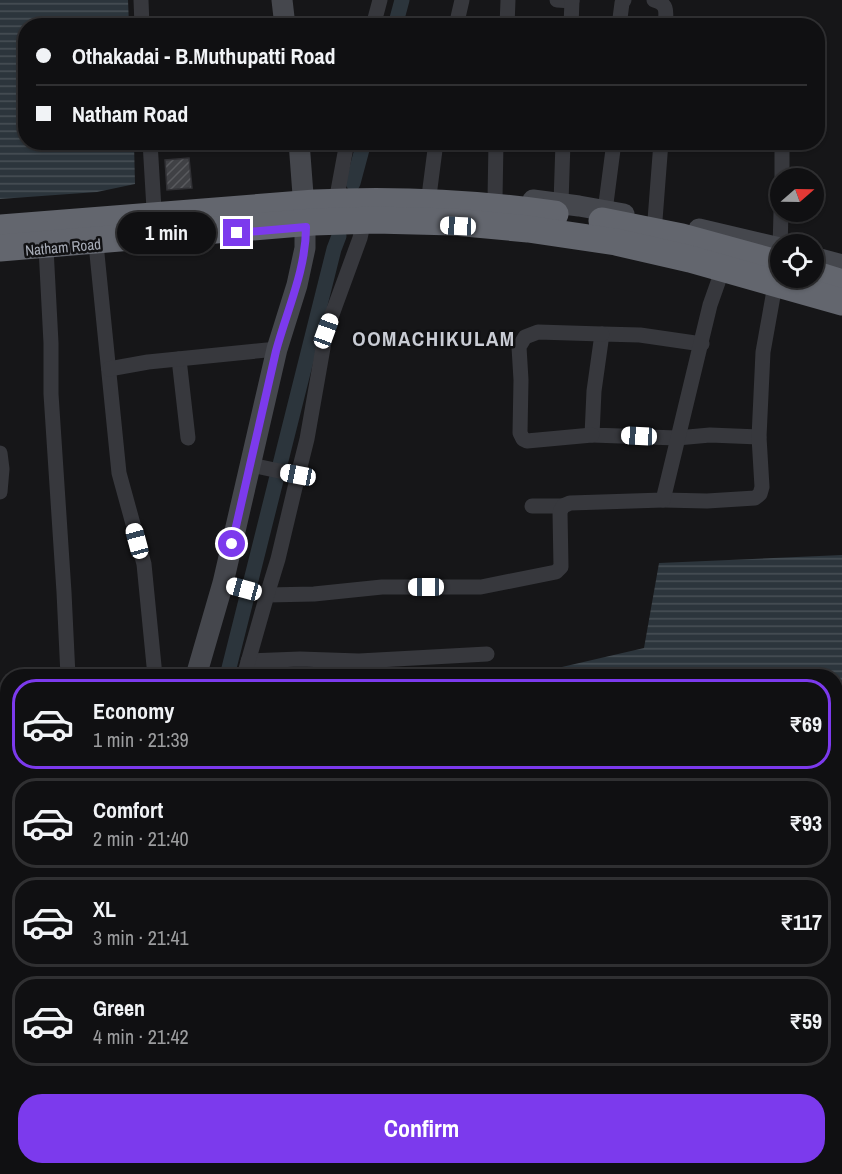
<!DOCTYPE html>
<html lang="en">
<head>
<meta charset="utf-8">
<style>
  body { margin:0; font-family:"Archivo Narrow",sans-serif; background:#19191b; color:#f1f3f6; height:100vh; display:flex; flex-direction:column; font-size:22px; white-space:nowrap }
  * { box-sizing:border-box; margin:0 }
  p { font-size:20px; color:#9c9d9f }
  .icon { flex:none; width:33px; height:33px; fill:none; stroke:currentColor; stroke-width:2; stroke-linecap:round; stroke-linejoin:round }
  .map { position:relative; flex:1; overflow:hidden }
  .sheet { position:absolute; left:0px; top:669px; width:843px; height:506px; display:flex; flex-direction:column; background:#101012; border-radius:24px 24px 0 0; box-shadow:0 2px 4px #0004,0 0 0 2px #303032 }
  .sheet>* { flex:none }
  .banner { position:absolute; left:18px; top:18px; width:807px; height:132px; border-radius:24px; box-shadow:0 2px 4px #0004,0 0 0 2px #303032; display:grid; align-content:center; height:132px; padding:0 18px; background:#101012 }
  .needle { width:39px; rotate:70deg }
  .buttons { position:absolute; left:770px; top:168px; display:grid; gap:12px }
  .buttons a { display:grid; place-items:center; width:54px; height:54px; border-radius:50%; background:#101012; box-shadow:0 2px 4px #0004,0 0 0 2px #303032; font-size:30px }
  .end { position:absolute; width:27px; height:27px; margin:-14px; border:8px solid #7c3aed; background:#fff; box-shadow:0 0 0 3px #fff }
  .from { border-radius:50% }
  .bubble { position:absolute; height:42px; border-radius:21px; background:#101012; box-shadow:0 2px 4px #0004,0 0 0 2px #303032; font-size:20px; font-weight:700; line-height:42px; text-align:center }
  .car { position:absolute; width:18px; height:36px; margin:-18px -9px; border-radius:8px; box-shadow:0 0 4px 2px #0007; background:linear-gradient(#fff 24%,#345 0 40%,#fff 0 76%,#345 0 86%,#fff 0) }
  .banner b { display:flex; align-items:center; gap:21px; height:57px; font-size:22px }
  .banner b+b { border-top:2px solid #303032 }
  .banner i { width:15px; height:15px; background:#f1f3f6 }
  ul { padding:10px 0 0; list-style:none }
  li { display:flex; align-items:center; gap:18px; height:90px; margin:0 12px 9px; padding:0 6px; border:3px solid #303032; border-radius:24px }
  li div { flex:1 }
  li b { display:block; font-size:22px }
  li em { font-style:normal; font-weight:700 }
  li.selected { border-color:#7c3aed }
  li>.icon { width:54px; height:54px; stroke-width:1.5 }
  .action { display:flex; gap:12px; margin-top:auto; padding:12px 18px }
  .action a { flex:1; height:69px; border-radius:24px; background:#7c3aed; color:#fff; font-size:24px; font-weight:700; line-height:69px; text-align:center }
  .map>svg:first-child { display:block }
  .water { fill:url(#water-rules) }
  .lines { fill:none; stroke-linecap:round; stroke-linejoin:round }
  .canal { stroke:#2c353c; stroke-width:15 }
  .building { fill:url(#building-hatch); stroke:#303034; stroke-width:1.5 }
  .street { stroke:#37383d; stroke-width:15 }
  .secondary { stroke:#45474d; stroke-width:21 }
  .highway { stroke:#63666e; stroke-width:27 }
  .highway-bridge { stroke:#63666e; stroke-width:27 }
  .route { stroke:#7c3aed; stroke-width:8 }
  .labels { text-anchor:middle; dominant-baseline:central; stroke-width:5; stroke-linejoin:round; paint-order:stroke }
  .street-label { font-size:15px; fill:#a8adb8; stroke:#111113 }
  .district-label { font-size:21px; font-weight:bold; letter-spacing:1.5px; fill:#c9ccd4; stroke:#111113 }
</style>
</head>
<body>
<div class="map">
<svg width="842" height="1174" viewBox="0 0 842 1174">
  <defs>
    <pattern id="water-rules" width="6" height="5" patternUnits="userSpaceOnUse" patternTransform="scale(1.5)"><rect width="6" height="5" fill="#2c353c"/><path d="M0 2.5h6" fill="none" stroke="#485056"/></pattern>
    <pattern id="building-hatch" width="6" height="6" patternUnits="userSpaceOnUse" patternTransform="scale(1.5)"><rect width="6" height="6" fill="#404145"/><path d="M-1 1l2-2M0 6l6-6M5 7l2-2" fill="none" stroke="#595a5e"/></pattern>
  </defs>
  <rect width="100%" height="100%" fill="#161618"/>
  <g class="water">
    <polygon points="0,0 128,0 129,25 26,26 26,142 134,143 135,184 97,192 0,199"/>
    <polygon points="842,555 842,1174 287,1174 286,1167 836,1167 836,676 523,676 644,648 659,563"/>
  </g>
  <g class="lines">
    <g class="canal">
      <polyline points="395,26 402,0"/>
      <polyline points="353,183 364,142"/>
      <polyline points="227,676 334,249 339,236"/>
      <polyline points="103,1174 105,1167"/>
    </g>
  </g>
  <polygon class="building" points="189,158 192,188 167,190 165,160"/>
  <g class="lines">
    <g class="street">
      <polyline points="141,0 142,26"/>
      <polyline points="557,0 572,1"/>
      <path d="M654,0C669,4 666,13 665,26"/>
      <polyline points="373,26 380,0"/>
      <polyline points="456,26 462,0"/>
      <polyline points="507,26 508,0"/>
      <polyline points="571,26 572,0"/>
      <polyline points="619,26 622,3 624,0"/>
      <polyline points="150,142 154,209"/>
      <polyline points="782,178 782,148"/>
      <polyline points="337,196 347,142"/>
      <polyline points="429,196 436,142"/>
      <polyline points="495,199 496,142"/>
      <polyline points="561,203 563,142"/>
      <polyline points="605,211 614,142"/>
      <polyline points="655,220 661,142"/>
      <polyline points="96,244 119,473 144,564 155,676"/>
      <polyline points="46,248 51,343 51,394 64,592 68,676"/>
      <polyline points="780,248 781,212"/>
      <polyline points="702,344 640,335 602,334 594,391 592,435 677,438 710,435 759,437"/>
      <polyline points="179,359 188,438"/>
      <polyline points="109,369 148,362 277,349"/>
      <polyline points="592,435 527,441 523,439 520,433 521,380 519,347 525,337 538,332 602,334"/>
      <polyline points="0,453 2,469 0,492"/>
      <polyline points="251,465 298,475"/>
      <polyline points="663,500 707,501 755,498 760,494 762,487 759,437 763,352 775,285"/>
      <polyline points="532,506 563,506"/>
      <polyline points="223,583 267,595 314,594 382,587 481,587 556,572 561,567 560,512 563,506 570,503 663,500 710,305 722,271"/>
      <polyline points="248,661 300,659 359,661 487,654"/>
      <polyline points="244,676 267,595 278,559 298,475 307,439 326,331 360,238 363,225"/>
      <polyline points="0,759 8,761"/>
      <polyline points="0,1038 8,983"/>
    </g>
    <g class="secondary">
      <polyline points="282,0 285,26"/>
      <polyline points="533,200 579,206 624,214"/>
      <polyline points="699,229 780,248"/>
      <polyline points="813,257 842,265"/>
      <polyline points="196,676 223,583 277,349 297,285 305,248 305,221 299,142"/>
      <polyline points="70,1174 72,1167"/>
    </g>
    <polyline class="highway" points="813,274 842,283"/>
    <g class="highway-bridge">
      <polyline points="602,221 682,237 780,264"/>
      <path d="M0,228L315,203C396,199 475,203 555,214"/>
      <polyline points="0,248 313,222 375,220 454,222 528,229 616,242 690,259 842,302"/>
    </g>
  </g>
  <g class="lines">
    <path class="route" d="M232,544C247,480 261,415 276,351C287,310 306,270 306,227L237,233"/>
  </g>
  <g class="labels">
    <g class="street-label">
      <text transform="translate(63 247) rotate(-5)">Natham Road</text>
    </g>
    <g class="district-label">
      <text x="434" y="338">OOMACHIKULAM</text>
    </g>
  </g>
</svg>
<div class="buttons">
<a><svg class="needle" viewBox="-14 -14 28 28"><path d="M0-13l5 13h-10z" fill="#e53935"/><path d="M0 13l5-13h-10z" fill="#9c9d9f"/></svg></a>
<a><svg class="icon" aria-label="locate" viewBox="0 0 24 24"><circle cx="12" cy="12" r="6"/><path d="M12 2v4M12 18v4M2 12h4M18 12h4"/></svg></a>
</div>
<i class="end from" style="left:232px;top:544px"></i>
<i class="end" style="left:237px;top:233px"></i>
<div class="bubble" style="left:117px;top:212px;width:99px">1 min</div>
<i class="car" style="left:458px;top:226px;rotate:273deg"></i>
<i class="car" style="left:326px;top:331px;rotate:20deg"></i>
<i class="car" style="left:639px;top:436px;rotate:273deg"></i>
<i class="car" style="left:298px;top:475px;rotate:281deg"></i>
<i class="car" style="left:137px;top:541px;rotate:345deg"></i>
<i class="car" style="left:426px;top:587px;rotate:270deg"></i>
<i class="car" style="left:244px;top:589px;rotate:285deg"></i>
<div class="banner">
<b><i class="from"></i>Othakadai - B.Muthupatti Road</b>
<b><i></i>Natham Road</b>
</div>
<section class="sheet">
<ul>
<li class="selected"><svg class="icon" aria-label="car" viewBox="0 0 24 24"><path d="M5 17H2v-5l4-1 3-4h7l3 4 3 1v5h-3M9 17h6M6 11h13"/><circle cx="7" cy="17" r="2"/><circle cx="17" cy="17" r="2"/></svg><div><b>Economy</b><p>1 min · 21:39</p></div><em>₹69</em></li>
<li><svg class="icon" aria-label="car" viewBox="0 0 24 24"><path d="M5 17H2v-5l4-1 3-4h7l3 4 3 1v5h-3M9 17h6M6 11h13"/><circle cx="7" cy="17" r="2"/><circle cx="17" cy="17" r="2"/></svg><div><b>Comfort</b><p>2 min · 21:40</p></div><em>₹93</em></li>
<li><svg class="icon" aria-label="car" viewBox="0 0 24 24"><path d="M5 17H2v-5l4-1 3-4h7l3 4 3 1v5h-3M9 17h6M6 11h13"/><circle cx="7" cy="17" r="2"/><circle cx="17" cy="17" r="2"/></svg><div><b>XL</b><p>3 min · 21:41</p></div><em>₹117</em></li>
<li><svg class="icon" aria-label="car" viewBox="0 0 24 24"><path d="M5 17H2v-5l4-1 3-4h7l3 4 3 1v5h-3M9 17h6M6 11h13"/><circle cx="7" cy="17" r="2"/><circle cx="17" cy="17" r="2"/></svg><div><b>Green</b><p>4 min · 21:42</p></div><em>₹59</em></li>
</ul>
<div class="action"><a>Confirm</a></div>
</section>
</div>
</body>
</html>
